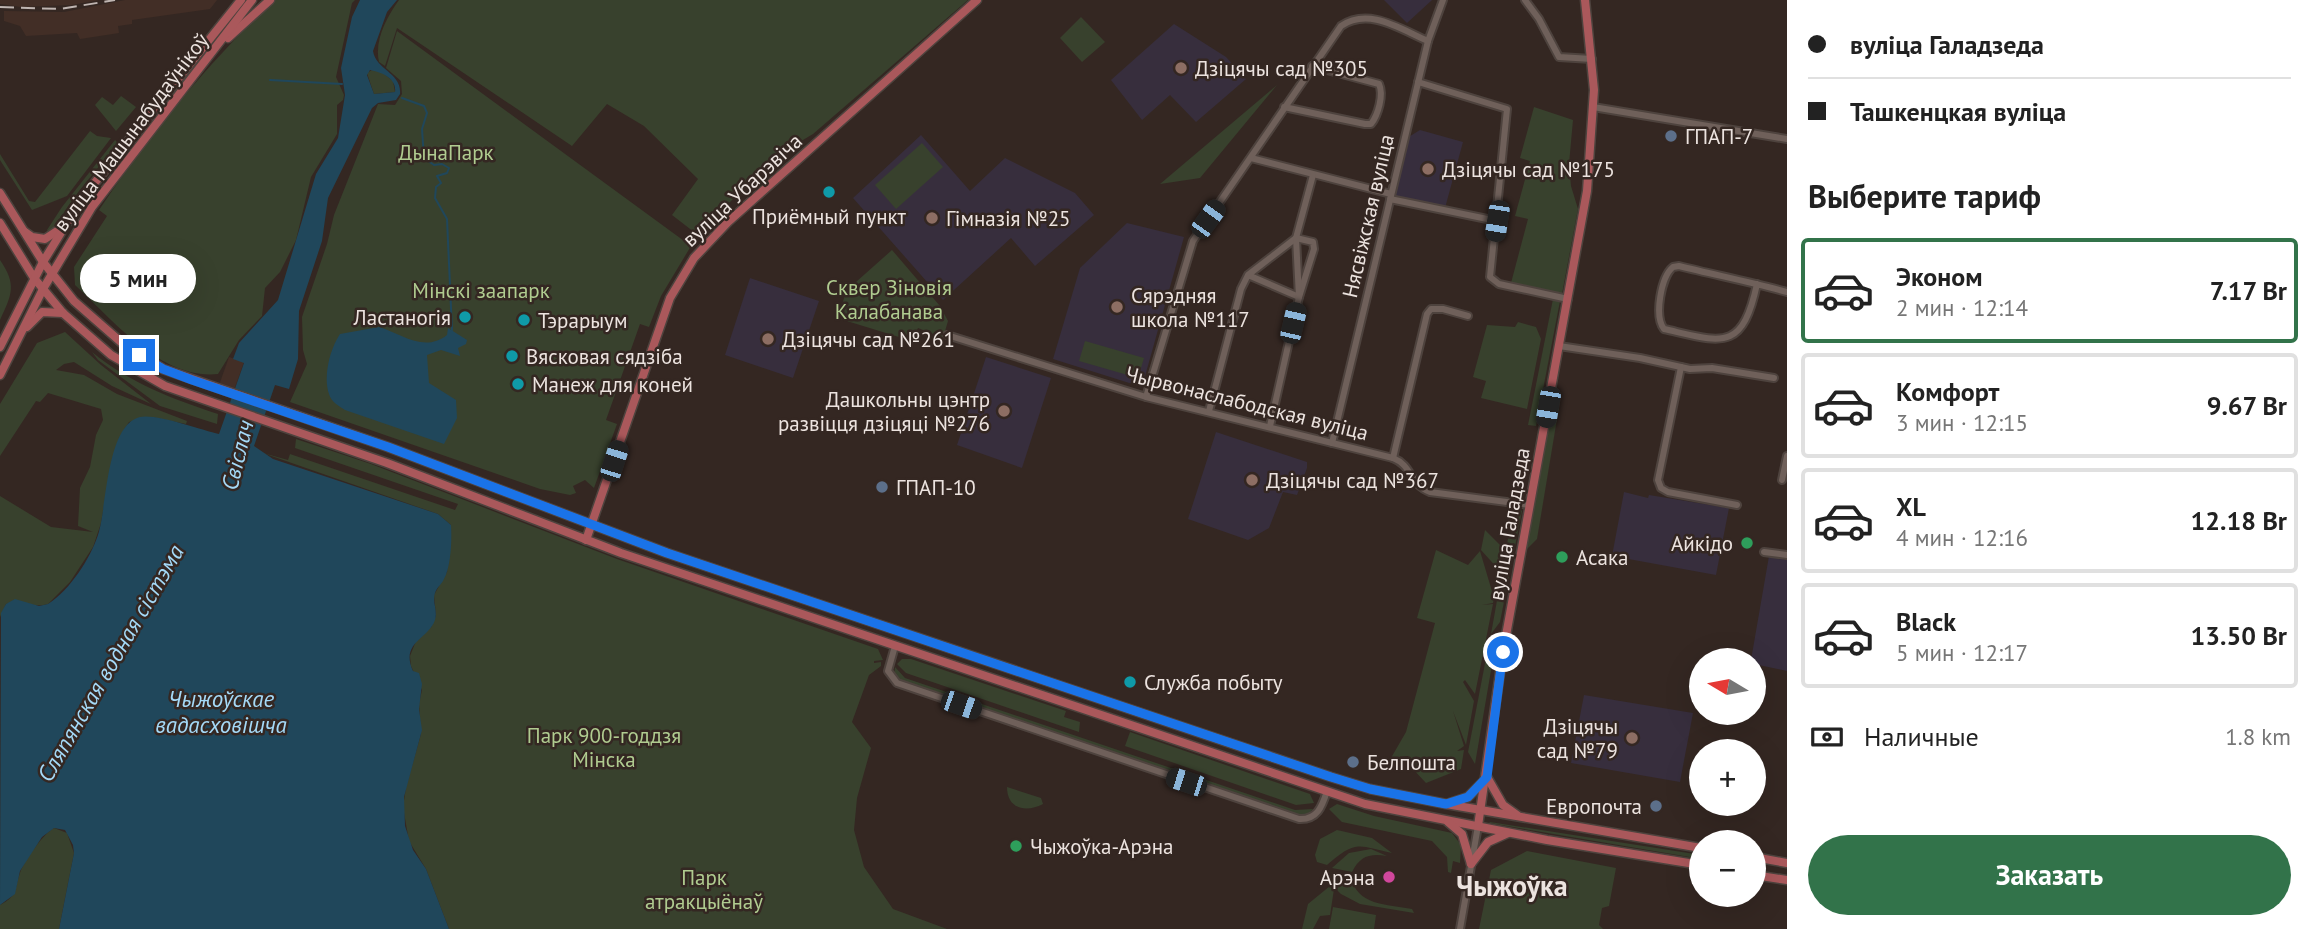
<!DOCTYPE html>
<html lang="ru">
<head>
<meta charset="utf-8">
<style>
  body { margin:0; font-family:"PT Sans",sans-serif; background:#f2f2f2; color:#222; height:100vh; display:flex; flex-direction:column; font-size:26px; white-space:nowrap }
  * { box-sizing:border-box; margin:0 }
  p { font-size:23px; color:#767676 }
  .icon { flex:none; width:38px; height:38px; fill:none; stroke:currentColor; stroke-width:2; stroke-linecap:round; stroke-linejoin:round }
  .map { position:relative; flex:1; overflow:hidden }
  .panel { display:flex; flex-direction:column; background:#fff; width:525px }
  .panel>* { flex:none }
  .guide { display:grid; align-content:center; height:154px; padding:0 21px; background:#fff }
  .needle { width:46px; rotate:280deg }
  .fabs { position:absolute; left:1689px; top:648px; display:grid; gap:14px }
  .fabs a { display:grid; place-items:center; width:77px; height:77px; border-radius:50%; background:#fff; box-shadow:0 7px 28px #0002; font-size:35px }
  .end { position:absolute; width:32px; height:32px; margin:-16px; border:9px solid #1a73e8; background:#fff; box-shadow:0 0 0 4px #fff }
  .from { border-radius:50% }
  .bubble { position:absolute; height:49px; border-radius:24px; background:#fff; box-shadow:0 7px 28px #0002; font-size:23px; font-weight:700; line-height:49px; text-align:center }
  .car { position:absolute; width:21px; height:42px; margin:-21px -10px; border-radius:9px; box-shadow:0 0 5px 2px #0007; background:linear-gradient(#222 24%,#8ab4d8 0 40%,#222 0 76%,#8ab4d8 0 86%,#222 0) }
  .guide b { display:flex; align-items:center; gap:24px; height:66px; font-size:26px }
  .guide b+b { border-top:2px solid #e0e0e0 }
  .guide i { width:18px; height:18px; background:#222 }
  ul { padding:0; list-style:none }
  li { display:flex; align-items:center; gap:21px; height:105px; margin:0 14px 10px; padding:0 7px; border:4px solid #e0e0e0; border-radius:7px }
  li div { flex:1 }
  li b { display:block; font-size:26px }
  li em { font-style:normal; font-weight:700 }
  li.on { border-color:#32734a }
  li>.icon { width:63px; height:63px; stroke-width:1.5 }
  h2 { padding:0 21px; font-size:32px; line-height:84px }
  .pay { display:flex; align-items:center; gap:18px; height:77px; padding:0 21px; font-size:26px }
  .pay p { margin-inline-start:auto }
  .button { display:flex; gap:14px; margin-top:auto; padding:14px 21px }
  .button a { flex:1; height:80px; border-radius:42px; background:#32734a; color:#fff; font-size:28px; font-weight:700; line-height:80px; text-align:center }
  main { display:flex; flex:1; min-height:0 }
  .map>svg:first-child { display:block }
  .built { fill:#422e26 }
  .education { fill:#372e3d }
  .green { fill:#38412d }
  .water { fill:#20475b; fill-rule:evenodd }
  .lines { fill:none; stroke-linecap:round; stroke-linejoin:round }
  .stream { stroke:#20475b; stroke-width:2 }
  .minor-casing { stroke:#4e433e; stroke-width:10 }
  .major-casing { stroke:#4e433e; stroke-width:11 }
  .minor { stroke:#6f605a; stroke-width:6 }
  .major { stroke:#aa585b; stroke-width:8 }
  .rail { stroke:#bfb5b1; stroke-width:2; stroke-dasharray:14 7; stroke-linecap:butt }
  .route { stroke:#1a73e8; stroke-width:9 }
  .education-dot { fill:#8d6e63; stroke:#342722; stroke-width:2.5 }
  .service-dot { fill:#5c6f8a; stroke:#342722; stroke-width:2.5 }
  .culture-dot { fill:#0f9aa8; stroke:#342722; stroke-width:2.5 }
  .leisure-dot { fill:#2e9e5b; stroke:#342722; stroke-width:2.5 }
  .hotel-dot { fill:#d1479c; stroke:#342722; stroke-width:2.5 }
  .labels { text-anchor:middle; dominant-baseline:central; stroke-width:5; stroke-linejoin:round; paint-order:stroke }
  .poi-label { font-size:21px; fill:#ece3df; stroke:#342722; text-anchor:start }
  .street-label { font-size:21px; fill:#ece3df; stroke:#342722 }
  .park-label { font-size:21px; fill:#b0cc90; stroke:#342722 }
  .water-label { font-size:23px; font-style:italic; fill:#a4d9f7; stroke:#342722 }
  .district-label { font-size:28px; font-weight:bold; fill:#ece3df; stroke:#342722 }
</style>
</head>
<body>
<main>
<div class="map">
<svg width="1787" height="929" viewBox="0 0 1787 929">
  <rect width="100%" height="100%" fill="#342722"/>
  <g class="built">
    <polygon points="0,0 99,0 72,5 21,7 0,4"/>
    <polygon points="125,0 217,0 210,9 132,20 132,24 118,26 119,33 80,39 77,33 26,36 20,26 4,21 4,11 64,12"/>
    <polygon points="229,357 244,362 233,393 218,388"/>
  </g>
  <g class="education">
    <polygon points="1384,0 1432,0 1407,23"/>
    <polygon points="1174,24 1226,57 1246,79 1196,122 1170,95 1142,120 1111,80"/>
    <polygon points="1420,130 1463,142 1445,208 1395,196 1407,138"/>
    <polygon points="921,135 970,191 1005,158 1075,193 1094,215 1035,266 1011,238 943,300 853,198"/>
    <polygon points="1127,223 1184,237 1142,387 1053,359 1080,268"/>
    <polygon points="750,278 819,301 793,378 725,355"/>
    <polygon points="986,357 1051,378 1022,468 957,445"/>
    <polygon points="1216,432 1307,462 1307,468 1297,495 1283,492 1269,528 1248,540 1188,519"/>
    <polygon points="1624,492 1648,498 1649,495 1729,508 1716,575 1612,556"/>
    <polygon points="1769,556 1787,560 1787,671 1754,664 1754,660 1751,660"/>
    <polygon points="1584,695 1693,713 1680,782 1571,763"/>
  </g>
  <g class="green">
    <path d="M274,0H355L352,3L336,77L344,95L343,100L337,105V134L311,177L296,240L280,272L265,288L262,316L239,340L218,374C161,380 113,320 75,285L74,267L107,216L99,210C153,130 204,68 274,0Z"/>
    <path d="M399,0H968L813,134L776,156L701,231L694,232L672,215L698,179L644,126L607,104L572,146L397,28L385,66L379,62C374,40 387,17 399,0Z"/>
    <polygon points="1081,17 1105,42 1082,62 1060,38"/>
    <polygon points="397,31 691,246 661,296 649,327 640,324 606,420 617,424 594,488 585,480 573,486 576,493 570,495 540,489 290,402 307,364 303,350 302,317 327,244 334,215 378,104 395,105 402,94 401,81 386,68"/>
    <polygon points="372,70 382,72 393,81 395,92 374,94 367,73"/>
    <polygon points="1277,85 1200,178 1160,184"/>
    <polygon points="121,96 136,107 116,131 95,105 102,97 113,105"/>
    <polygon points="1534,107 1573,120 1569,164 1571,186 1578,209 1562,294 1511,283 1528,219 1515,216 1530,161 1520,158"/>
    <polygon points="90,131 97,136 111,138 67,196 32,210 0,160 0,154 29,201 35,202"/>
    <polygon points="115,140 118,143 79,191 49,234 47,230 62,207"/>
    <polygon points="922,143 943,167 896,209 875,185"/>
    <polygon points="892,250 940,306 948,321 943,338 918,328 912,341 837,318 847,290"/>
    <path d="M0,260C17,285 12,294 0,320Z"/>
    <polygon points="1553,299 1560,301 1536,426 1528,425"/>
    <polygon points="1518,322 1536,327 1541,339 1527,409 1481,398 1486,381 1473,377 1487,325 1515,327"/>
    <path d="M65,332L101,365L151,404L112,386L74,362L64,364L56,370L84,375L117,394L187,421L186,424L151,417L129,422L122,433L112,460L101,523L93,547L70,582L48,604C31,609 27,598 6,604L0,617V496L51,527L93,532L78,526L80,488L90,467L96,435L103,420L101,409L48,393L40,402L36,401L0,456V404L37,343Z"/>
    <polygon points="1085,341 1144,358 1138,378 1079,361"/>
    <path d="M92,352C130,383 172,399 218,414L217,424L160,406L98,360Z"/>
    <polygon points="1554,398 1559,407 1537,539 1526,550"/>
    <polygon points="296,439 371,464 617,559 878,649 883,660 874,661 874,663 881,662 881,666 869,675 852,722 871,748 857,798 854,830 864,867 893,909 947,929 449,929 426,869 409,841 403,807 406,787 421,734 419,704 422,690 411,666 410,656 416,641 431,627 436,616 434,595 447,572 451,525 438,514 263,453 288,460 290,454 455,510 458,504 295,448"/>
    <polygon points="1514,505 1522,511 1500,622 1491,634"/>
    <polygon points="1485,530 1503,548 1499,570 1481,550"/>
    <polygon points="1436,550 1468,565 1480,551 1494,598 1493,603 1482,605 1493,604 1475,694 1465,680 1463,682 1474,701 1466,745 1453,711 1464,746 1457,751 1464,750 1461,769 1426,783 1412,768 1408,756 1391,758 1406,732 1435,623 1417,618"/>
    <polygon points="1490,651 1494,653 1475,764 1468,752 1487,653"/>
    <polygon points="902,659 911,659 1066,711 1064,717 1080,722 1079,732 906,673 897,664"/>
    <polygon points="895,667 905,678 1295,810 1313,809 1307,815 1298,816 899,681 894,675"/>
    <polygon points="1130,732 1310,794 1314,803 1296,805 1125,746"/>
    <path d="M1007,787L1041,798L1043,804C1026,813 1007,809 1007,787Z"/>
    <polygon points="1337,804 1374,816 1452,833 1461,845 1460,863 1453,861 1451,873 1448,872 1447,857 1432,841 1342,822 1329,809"/>
    <polygon points="1490,822 1701,855 1701,859 1489,823"/>
    <path d="M54,828L67,833L74,853L59,929H0V905C19,895 14,889 20,873C24,861 43,834 54,828Z"/>
    <path d="M1337,830L1372,838L1392,853C1358,846 1357,839 1327,865L1317,862L1315,855L1320,839Z"/>
    <path d="M1371,849L1387,856C1370,853 1360,856 1352,872L1332,868L1349,853Z"/>
    <polygon points="1527,851 1616,868 1609,906 1602,908 1599,925 1603,929 1479,929 1491,870"/>
    <path d="M1332,872L1351,876C1356,906 1387,904 1412,909L1414,913L1360,904L1341,894L1329,882Z"/>
    <polygon points="1330,886 1334,889 1330,915 1320,916 1313,929 1302,929 1308,904"/>
    <polygon points="1333,907 1376,915 1374,929 1329,929"/>
  </g>
  <g class="water">
    <path d="M360,0H397L387,12L373,51C376,70 402,73 400,94L396,100L378,103L372,108L328,198L322,241L299,311L298,359L289,389L275,385L254,446L273,459L438,514L451,525C452,539 451,567 444,579C442,584 437,587 435,593C432,602 438,611 435,620C428,640 400,642 413,671L419,673L422,684L419,709L422,730L404,797L405,826L413,850L426,869L449,929H59L74,853L73,845L65,830L54,828L42,837L20,871L15,894L0,905L1,613L6,604L15,599L39,606L48,604C70,590 90,559 98,535C107,508 106,425 140,417C155,413 202,430 219,434L244,363L233,359L239,343L278,300L316,174L338,138L345,95L341,68L352,17ZM370,70C381,72 397,78 395,92L374,94L367,75Z"/>
    <path d="M379,327C402,334 424,353 447,335L448,328L467,340L466,344L458,348L460,356L441,350L427,355L429,383L456,400L457,418L444,444L345,410C339,406 331,402 329,394C323,376 330,349 340,334Z"/>
  </g>
  <g class="lines">
    <g class="stream">
      <polyline points="270,80 342,84"/>
      <polyline points="402,98 424,106 427,113 422,129 424,158 434,165 442,164 449,168 447,173 437,176 441,183 436,187 435,198 447,219 452,330"/>
    </g>
    <g class="minor-casing">
      <g id="minor">
        <polyline points="1525,0 1539,19 1559,57 1592,59"/>
        <polyline points="1418,82 1507,109 1490,277 1499,284 1568,299"/>
        <path d="M1284,107L1365,124H1371C1378,115 1384,95 1379,84L1312,66"/>
        <polyline points="1593,107 1787,139"/>
        <polyline points="1251,158 1391,194"/>
        <polyline points="1390,199 1497,221"/>
        <path d="M1757,284C1742,353 1722,342 1664,329C1654,316 1661,277 1673,267L1679,266C1715,275 1751,282 1787,292"/>
        <path d="M947,335L1146,397L1393,458C1413,466 1408,483 1430,492L1530,505"/>
        <polyline points="1559,346 1640,358 1690,369 1712,368 1774,378"/>
        <polyline points="1681,367 1658,480 1661,488 1668,492 1737,505"/>
        <path d="M1146,397L1193,241L1341,26C1369,7 1400,29 1428,41"/>
        <polyline points="1209,411 1241,289 1248,275 1296,238 1313,242 1314,249 1299,297 1248,275"/>
        <polyline points="1270,426 1299,297 1296,238 1313,175"/>
        <polyline points="1332,443 1428,41 1443,0"/>
        <polyline points="1393,458 1427,314 1431,309 1443,309 1468,316"/>
        <polyline points="1782,480 1787,456"/>
        <polyline points="1764,552 1787,555"/>
        <path d="M895,646L888,671L897,683L1299,819C1317,820 1322,807 1327,791"/>
        <polyline points="1460,929 1478,826"/>
      </g>
    </g>
    <g class="major-casing">
      <g id="major">
        <polyline points="228,38 270,0"/>
        <polyline points="0,193 43,262 74,301 122,343 163,369 388,447 667,553 1331,777 1370,789 1446,804 1701,848"/>
        <polyline points="0,223 34,278 63,313 111,355 165,386 387,463 621,553 1365,804 1547,840 1701,865"/>
        <polyline points="25,232 32,237 45,239 57,231"/>
        <polyline points="27,327 42,312 63,313"/>
        <polyline points="0,347 43,262 81,200 241,0"/>
        <polyline points="0,375 43,289 92,207 252,0"/>
        <polyline points="586,540 670,298 694,258 728,222 977,0"/>
        <polyline points="1487,777 1503,805 1517,815"/>
        <polyline points="1450,803 1468,797 1485,780"/>
        <polyline points="1448,822 1462,834 1471,864"/>
        <polyline points="1478,826 1503,652 1587,191 1594,90 1585,0"/>
        <polyline points="1754,857 1787,863"/>
        <polyline points="1471,864 1488,842 1508,833"/>
        <polyline points="1754,875 1787,880"/>
      </g>
    </g>
    <use href="#minor" class="minor"/>
    <use href="#major" class="major"/>
    <polyline class="rail" points="0,7 60,9 115,0"/>
  </g>
  <g class="lines">
    <polyline class="route" points="139,355 163,369 192,380 388,447 667,553 1331,777 1370,789 1446,804 1468,797 1487,777 1503,652"/>
  </g>
  <g class="education-dot">
    <circle cx="1181" cy="68" r="7"/>
    <circle cx="1428" cy="169" r="7"/>
    <circle cx="932" cy="218" r="7"/>
    <circle cx="1117" cy="307" r="7"/>
    <circle cx="768" cy="339" r="7"/>
    <circle cx="1004" cy="411" r="7"/>
    <circle cx="1252" cy="480" r="7"/>
    <circle cx="1632" cy="738" r="7"/>
  </g>
  <g class="service-dot">
    <circle cx="1671" cy="136" r="7"/>
    <circle cx="882" cy="487" r="7"/>
    <circle cx="1353" cy="762" r="7"/>
    <circle cx="1656" cy="806" r="7"/>
  </g>
  <g class="culture-dot">
    <circle cx="829" cy="192" r="7"/>
    <circle cx="465" cy="317" r="7"/>
    <circle cx="524" cy="320" r="7"/>
    <circle cx="512" cy="356" r="7"/>
    <circle cx="518" cy="384" r="7"/>
    <circle cx="1130" cy="682" r="7"/>
  </g>
  <g class="leisure-dot">
    <circle cx="1747" cy="543" r="7"/>
    <circle cx="1562" cy="557" r="7"/>
    <circle cx="1016" cy="846" r="7"/>
  </g>
  <circle class="hotel-dot" cx="1389" cy="877" r="7"/>
  <g class="labels">
    <g class="poi-label">
      <text x="1195" y="68">Дзіцячы сад №305</text>
      <text x="1685" y="136">ГПАП-7</text>
      <text x="1442" y="169">Дзіцячы сад №175</text>
      <text x="829" y="216" text-anchor="middle">Приёмный пункт</text>
      <text x="946" y="218">Гімназія №25</text>
      <text x="1131" y="295">Сярэдняя<tspan x="1131" dy="24">школа №117</tspan></text>
      <text x="451" y="317" text-anchor="end">Ластаногія</text>
      <text x="538" y="320">Тэрарыум</text>
      <text x="782" y="339">Дзіцячы сад №261</text>
      <text x="526" y="356">Вясковая сядзіба</text>
      <text x="532" y="384">Манеж для коней</text>
      <text x="990" y="399" text-anchor="end">Дашкольны цэнтр<tspan x="990" dy="24">развіцця дзіцяці №276</tspan></text>
      <text x="1266" y="480">Дзіцячы сад №367</text>
      <text x="896" y="487">ГПАП-10</text>
      <text x="1733" y="543" text-anchor="end">Айкідо</text>
      <text x="1576" y="557">Асака</text>
      <text x="1144" y="682">Служба побыту</text>
      <text x="1618" y="726" text-anchor="end">Дзіцячы<tspan x="1618" dy="24">сад №79</tspan></text>
      <text x="1367" y="762">Белпошта</text>
      <text x="1642" y="806" text-anchor="end">Европочта</text>
      <text x="1030" y="846">Чыжоўка-Арэна</text>
      <text x="1375" y="877" text-anchor="end">Арэна</text>
    </g>
    <g class="street-label">
      <text transform="translate(131 132) rotate(-53)">вуліца Машынабудаўнікоў</text>
      <text transform="translate(742 190) rotate(-43)">вуліца Убарэвіча</text>
      <text transform="translate(1368 216) rotate(-77)">Нясвіжская вуліца</text>
      <text transform="translate(1247 403) rotate(14)">Чырвонаслабодская вуліца</text>
      <text transform="translate(1509 524) rotate(-80)">вуліца Галадзеда</text>
    </g>
    <g class="park-label">
      <text x="446" y="152">ДынаПарк</text>
      <text x="889" y="287">Сквер Зіновія<tspan x="889" dy="24">Калабанава</tspan></text>
      <text x="481" y="290">Мінскі заапарк</text>
      <text x="604" y="735">Парк 900-годдзя<tspan x="604" dy="24">Мінска</tspan></text>
      <text x="704" y="877">Парк<tspan x="704" dy="24">атракцыёнаў</tspan></text>
    </g>
    <g class="water-label">
      <text transform="translate(237 455) rotate(-76)">Свіслач</text>
      <text transform="translate(110 663) rotate(-60)">Сляпянская водная сістэма</text>
      <text x="221" y="698">Чыжоўскае<tspan x="221" dy="26">вадасховішча</tspan></text>
    </g>
    <g class="district-label">
      <text x="1512" y="885">Чыжоўка</text>
    </g>
  </g>
</svg>
<div class="fabs">
<a><svg class="needle" viewBox="-14 -14 28 28"><path d="M0-13l5 13h-10z" fill="#e53935"/><path d="M0 13l5-13h-10z" fill="#767676"/></svg></a>
<a>+</a>
<a>−</a>
</div>
<i class="end from" style="left:1503px;top:652px"></i>
<i class="end" style="left:139px;top:355px"></i>
<div class="bubble" style="left:80px;top:254px;width:116px">5 мин</div>
<i class="car" style="left:1208px;top:219px;rotate:36deg"></i>
<i class="car" style="left:1497px;top:221px;rotate:189deg"></i>
<i class="car" style="left:1293px;top:323px;rotate:13deg"></i>
<i class="car" style="left:1548px;top:407px;rotate:190deg"></i>
<i class="car" style="left:614px;top:461px;rotate:18deg"></i>
<i class="car" style="left:961px;top:705px;rotate:109deg"></i>
<i class="car" style="left:1186px;top:782px;rotate:288deg"></i>
</div>
<section class="panel">
<div class="guide">
<b><i class="from"></i>вуліца Галадзеда</b>
<b><i></i>Ташкенцкая вуліца</b>
</div>
<h2>Выберите тариф</h2>
<ul>
<li class="on"><svg class="icon" aria-label="car" viewBox="0 0 24 24"><path d="M5 17H2v-5l4-1 3-4h7l3 4 3 1v5h-3M9 17h6M6 11h13"/><circle cx="7" cy="17" r="2"/><circle cx="17" cy="17" r="2"/></svg><div><b>Эконом</b><p>2 мин · 12:14</p></div><em>7.17 Br</em></li>
<li><svg class="icon" aria-label="car" viewBox="0 0 24 24"><path d="M5 17H2v-5l4-1 3-4h7l3 4 3 1v5h-3M9 17h6M6 11h13"/><circle cx="7" cy="17" r="2"/><circle cx="17" cy="17" r="2"/></svg><div><b>Комфорт</b><p>3 мин · 12:15</p></div><em>9.67 Br</em></li>
<li><svg class="icon" aria-label="car" viewBox="0 0 24 24"><path d="M5 17H2v-5l4-1 3-4h7l3 4 3 1v5h-3M9 17h6M6 11h13"/><circle cx="7" cy="17" r="2"/><circle cx="17" cy="17" r="2"/></svg><div><b>XL</b><p>4 мин · 12:16</p></div><em>12.18 Br</em></li>
<li><svg class="icon" aria-label="car" viewBox="0 0 24 24"><path d="M5 17H2v-5l4-1 3-4h7l3 4 3 1v5h-3M9 17h6M6 11h13"/><circle cx="7" cy="17" r="2"/><circle cx="17" cy="17" r="2"/></svg><div><b>Black</b><p>5 мин · 12:17</p></div><em>13.50 Br</em></li>
</ul>
<div class="pay"><svg class="icon" aria-label="cash" viewBox="0 0 24 24"><path d="M3 7h18v10H3z"/><circle cx="12" cy="12" r="2"/></svg>Наличные<p>1.8 km</p></div>
<div class="button"><a>Заказать</a></div>
</section>
</main>
</body>
</html>
